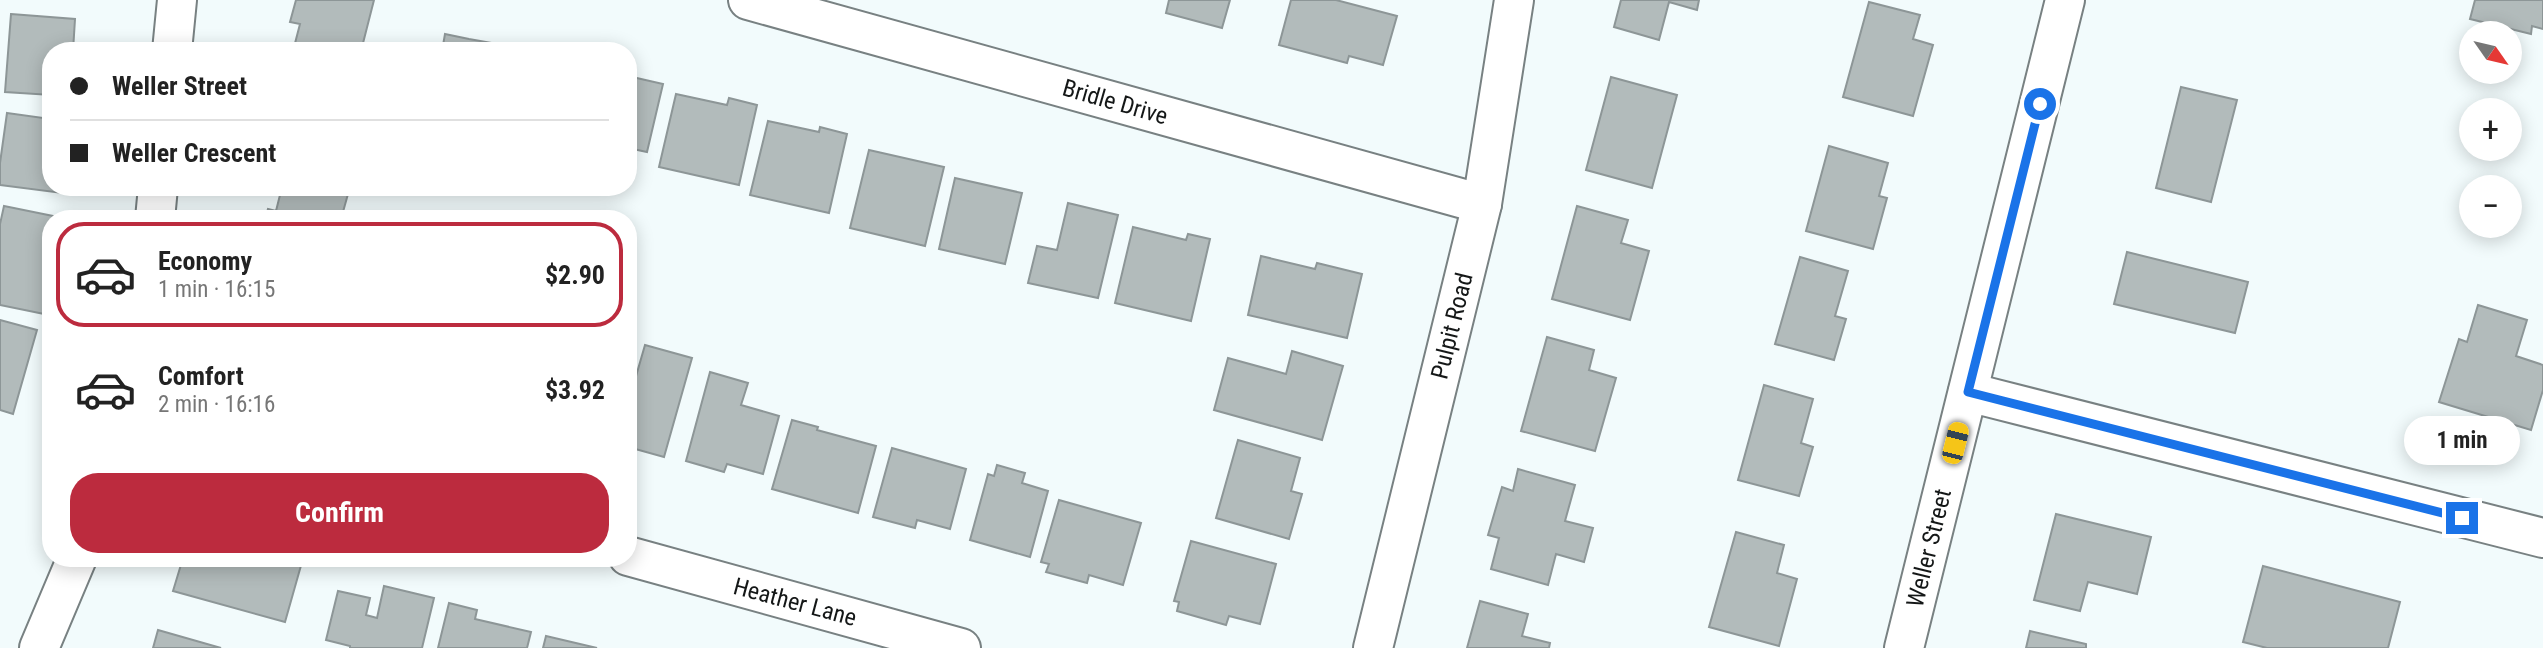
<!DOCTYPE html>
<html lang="en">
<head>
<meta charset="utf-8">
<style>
  body { margin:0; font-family:"Roboto Condensed",sans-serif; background:#f6f6f6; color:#222; height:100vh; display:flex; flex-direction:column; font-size:26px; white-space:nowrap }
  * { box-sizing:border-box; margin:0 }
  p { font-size:23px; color:#767676 }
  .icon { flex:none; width:38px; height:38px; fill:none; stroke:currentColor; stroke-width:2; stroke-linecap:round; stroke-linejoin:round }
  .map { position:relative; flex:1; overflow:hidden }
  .sheet { position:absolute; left:42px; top:210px; width:595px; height:357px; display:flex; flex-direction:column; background:#fff; border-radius:28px; box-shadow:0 4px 18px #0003 }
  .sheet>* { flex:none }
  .top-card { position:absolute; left:42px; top:42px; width:595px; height:154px; border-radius:28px; box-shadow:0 4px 18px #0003; display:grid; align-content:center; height:154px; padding:0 28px; background:#fff }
  .needle { width:46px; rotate:124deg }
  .buttons { position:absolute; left:2459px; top:21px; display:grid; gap:14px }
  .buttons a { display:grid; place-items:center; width:63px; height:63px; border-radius:50%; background:#fff; box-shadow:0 4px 18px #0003; font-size:35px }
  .end { position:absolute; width:32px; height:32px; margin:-16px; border:9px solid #1a73e8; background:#fff; box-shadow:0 0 0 4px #fff }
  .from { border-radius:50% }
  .bubble { position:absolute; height:49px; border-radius:24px; background:#fff; box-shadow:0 4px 18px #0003; font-size:23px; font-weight:700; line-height:49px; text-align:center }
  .car { position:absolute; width:21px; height:42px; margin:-21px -10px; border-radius:9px; box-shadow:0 0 5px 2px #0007; background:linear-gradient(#f5c518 24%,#345 0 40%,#f5c518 0 76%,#345 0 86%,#f5c518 0) }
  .top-card b { display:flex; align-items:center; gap:24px; height:66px; font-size:26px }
  .top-card b+b { border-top:2px solid #e0e0e0 }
  .top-card i { width:18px; height:18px; background:#222 }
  ul { padding:12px 0 0; list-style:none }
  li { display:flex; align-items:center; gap:21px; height:105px; margin:0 14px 10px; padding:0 14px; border:4px solid transparent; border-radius:28px }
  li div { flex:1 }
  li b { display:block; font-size:26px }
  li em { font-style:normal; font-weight:700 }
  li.on { border-color:#bc2b3e }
  li>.icon { width:63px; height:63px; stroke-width:1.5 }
  .button { display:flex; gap:14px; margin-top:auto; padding:14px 28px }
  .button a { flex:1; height:80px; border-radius:28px; background:#bc2b3e; color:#fff; font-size:28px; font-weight:700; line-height:80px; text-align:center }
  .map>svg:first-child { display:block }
  .building { fill:#b2bbbb; stroke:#8d9697; stroke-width:2 }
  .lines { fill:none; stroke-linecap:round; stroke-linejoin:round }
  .street-casing { stroke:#788182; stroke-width:42 }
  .secondary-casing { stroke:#788182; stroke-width:42 }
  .street { stroke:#fff; stroke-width:38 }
  .secondary { stroke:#fff; stroke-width:38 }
  .route { stroke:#1a73e8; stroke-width:9 }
  .labels { text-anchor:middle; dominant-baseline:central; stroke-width:6; stroke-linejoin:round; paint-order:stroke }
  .street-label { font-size:24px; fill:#141717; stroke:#fff }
</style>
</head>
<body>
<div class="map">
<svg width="2543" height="648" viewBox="0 0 2543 648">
  <rect width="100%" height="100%" fill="#f2fbfc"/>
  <g class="building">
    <polygon points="296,0 374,0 361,51 293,51 300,24 290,22"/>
    <polygon points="1169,0 1230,0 1222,28 1166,13"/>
    <polygon points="1291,0 1336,0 1397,16 1383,65 1349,56 1347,63 1279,45"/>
    <polygon points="1621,0 1699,0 1697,10 1669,2 1659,40 1614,27"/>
    <polygon points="2475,0 2543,0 2543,29 2532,26 2531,34 2470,19"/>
    <polygon points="1869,2 1920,15 1913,39 1933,45 1913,116 1843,97"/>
    <polygon points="11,14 75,19 73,51 51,51 51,95 5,92"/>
    <polygon points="445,34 469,39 537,51 442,51"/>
    <polygon points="628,76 663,84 647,152 628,148"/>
    <polygon points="1611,77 1677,95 1652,188 1586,170"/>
    <polygon points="2181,87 2237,100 2211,202 2156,188"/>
    <polygon points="676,94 727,105 729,98 757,105 739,185 659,167"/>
    <polygon points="7,113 51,119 51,187 63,187 62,193 0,185 0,163"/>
    <polygon points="768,121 819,132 820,127 847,134 829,213 750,195"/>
    <polygon points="1829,146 1888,163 1879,196 1887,198 1873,249 1806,231"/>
    <polygon points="869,150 944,167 925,246 850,228"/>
    <polygon points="955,178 1022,193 1005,264 939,249"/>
    <polygon points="282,187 321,187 348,194 341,219 265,219 268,209 276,211"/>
    <polygon points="1068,203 1118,215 1098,298 1028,283 1037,246 1057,250"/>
    <polygon points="4,206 63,218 51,219 49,315 0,305 0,224"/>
    <polygon points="1577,206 1628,220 1621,243 1649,251 1630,320 1552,299"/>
    <polygon points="1133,227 1186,240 1188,234 1210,239 1191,321 1115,303"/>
    <polygon points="2127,252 2248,282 2235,333 2114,304"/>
    <polygon points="1261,256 1315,269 1317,263 1362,274 1347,338 1248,315"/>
    <polygon points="1800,257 1848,271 1835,316 1846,319 1834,360 1775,344"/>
    <polygon points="2478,305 2527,320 2516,356 2543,365 2543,390 2531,430 2439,402 2459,339 2467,342"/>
    <polygon points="0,320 37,330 13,414 0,410"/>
    <polygon points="1547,337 1594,350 1589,370 1616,378 1595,451 1521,431"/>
    <polygon points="645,345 692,358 664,457 628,447 628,396 630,397"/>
    <polygon points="1292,351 1343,366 1322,440 1214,410 1228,358 1286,374"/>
    <polygon points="710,372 748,383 741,405 779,416 763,474 727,464 724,472 686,461"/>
    <polygon points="1764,385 1813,399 1801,443 1813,447 1799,496 1738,480"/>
    <polygon points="792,420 818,427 817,430 876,446 858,513 772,489"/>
    <polygon points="1238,440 1300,458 1291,491 1302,494 1289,539 1216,518"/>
    <polygon points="892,448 966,469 950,529 917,520 915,528 873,517"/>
    <polygon points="997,465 1025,473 1022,483 1048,491 1030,557 970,540 988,474 994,476"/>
    <polygon points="1518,469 1575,485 1565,521 1593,528 1584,562 1556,554 1548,585 1491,569 1499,538 1488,535 1502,487 1513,491"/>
    <polygon points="1059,500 1141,523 1123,585 1089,575 1087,583 1046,572 1049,564 1041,562"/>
    <polygon points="2056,514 2151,537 2137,594 2088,582 2080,611 2034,600"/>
    <polygon points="1736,532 1784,545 1777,573 1797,579 1779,646 1709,627"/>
    <polygon points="1191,541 1276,564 1260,624 1229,616 1226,625 1177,611 1179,602 1174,601"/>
    <polygon points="183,558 287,558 302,562 285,622 173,591"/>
    <polygon points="2263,566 2400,602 2388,648 2267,648 2243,642"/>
    <polygon points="384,586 434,598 422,648 350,648 350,646 326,640 338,591 370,598 366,615 377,618"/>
    <polygon points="1480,601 1528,614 1522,636 1550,643 1549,648 1467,648"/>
    <polygon points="449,603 477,610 475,619 531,632 527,648 438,648"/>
    <polygon points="158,630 221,648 153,648"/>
    <polygon points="2030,631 2086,644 2086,648 2026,648"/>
    <polygon points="546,636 597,648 543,648"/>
  </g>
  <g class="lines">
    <g class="street-casing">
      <g id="street">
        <polyline points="748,0 1482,204"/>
        <polyline points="172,51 177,0"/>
        <polyline points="155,219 158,187"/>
        <polyline points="1968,392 2543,538"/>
        <polyline points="628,556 961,648"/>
        <polyline points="39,648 77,558"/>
        <polyline points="1373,648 1482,204 1514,0"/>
      </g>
    </g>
    <g class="secondary-casing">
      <polyline id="secondary" points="1904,648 2065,0"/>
    </g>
    <use href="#street" class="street"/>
    <use href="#secondary" class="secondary"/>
  </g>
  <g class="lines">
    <polyline class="route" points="2040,104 1968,392 2462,518"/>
  </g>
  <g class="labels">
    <g class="street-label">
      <text transform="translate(1115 102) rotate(16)">Bridle Drive</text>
      <text transform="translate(1452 326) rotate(-76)">Pulpit Road</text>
      <text transform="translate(1929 548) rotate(-76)">Weller Street</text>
      <text transform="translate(795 602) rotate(15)">Heather Lane</text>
    </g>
  </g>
</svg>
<div class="buttons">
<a><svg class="needle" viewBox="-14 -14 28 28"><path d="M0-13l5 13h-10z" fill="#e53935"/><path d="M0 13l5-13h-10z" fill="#767676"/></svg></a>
<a>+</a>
<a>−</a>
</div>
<i class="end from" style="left:2040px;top:104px"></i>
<i class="end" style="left:2462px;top:518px"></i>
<div class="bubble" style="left:2404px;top:416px;width:116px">1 min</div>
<i class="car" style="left:1955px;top:443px;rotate:14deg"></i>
<div class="top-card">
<b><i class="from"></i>Weller Street</b>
<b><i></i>Weller Crescent</b>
</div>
<section class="sheet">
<ul>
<li class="on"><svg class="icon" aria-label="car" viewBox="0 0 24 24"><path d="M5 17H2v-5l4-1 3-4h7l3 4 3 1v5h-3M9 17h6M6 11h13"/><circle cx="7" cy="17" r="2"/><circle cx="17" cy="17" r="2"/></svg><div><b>Economy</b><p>1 min · 16:15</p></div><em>$2.90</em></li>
<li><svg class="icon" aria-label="car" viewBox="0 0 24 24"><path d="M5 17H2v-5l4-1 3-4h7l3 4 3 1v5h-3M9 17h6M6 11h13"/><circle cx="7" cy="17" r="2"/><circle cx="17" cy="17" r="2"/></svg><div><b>Comfort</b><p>2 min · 16:16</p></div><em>$3.92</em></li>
</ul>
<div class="button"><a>Confirm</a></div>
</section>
</div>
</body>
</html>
